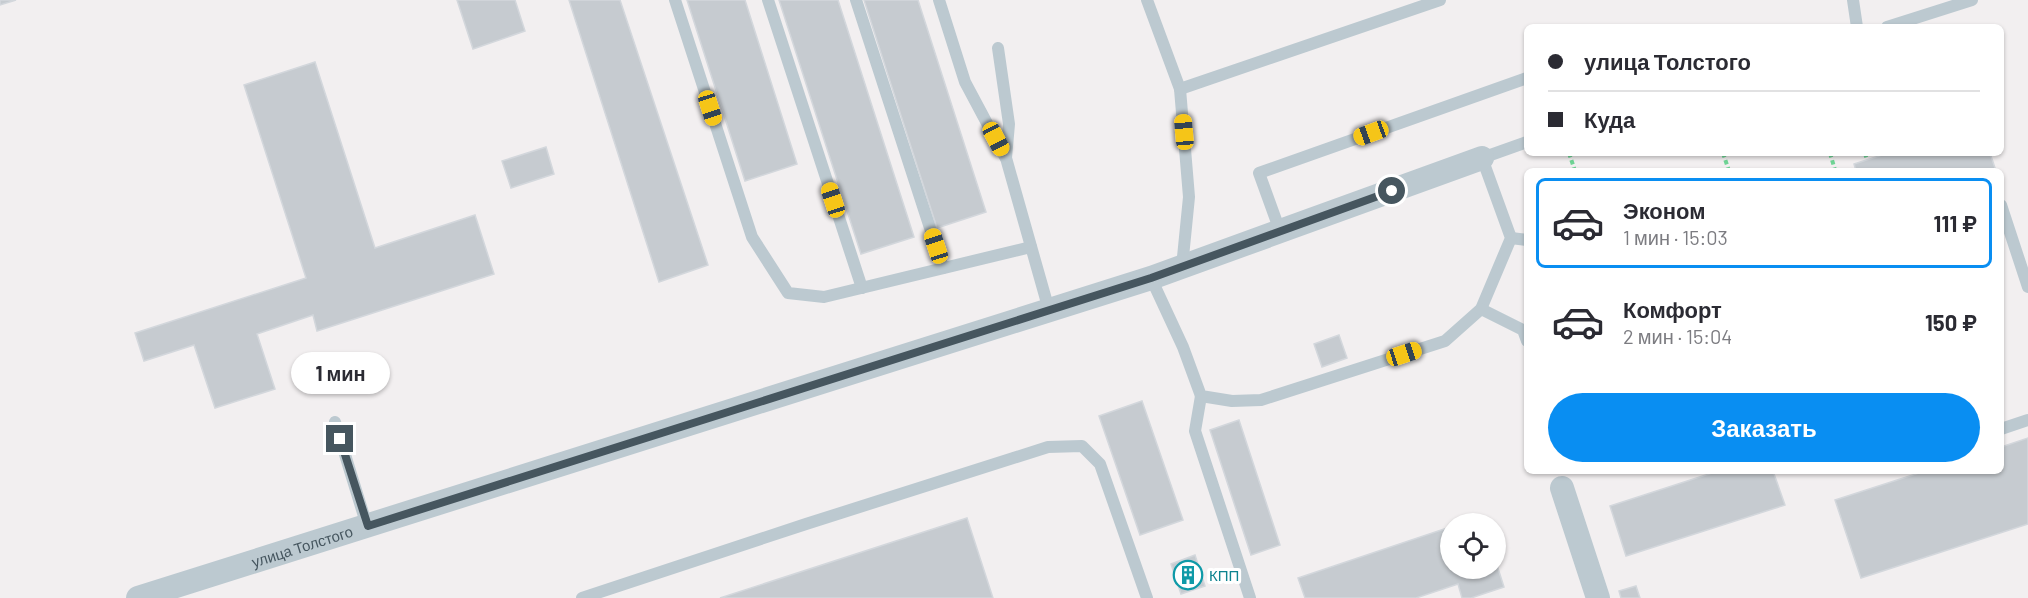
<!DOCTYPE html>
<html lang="ru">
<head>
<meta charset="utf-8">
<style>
  body { margin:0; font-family:Barlow,sans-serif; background:#f7f7f7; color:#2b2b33; height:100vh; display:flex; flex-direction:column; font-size:22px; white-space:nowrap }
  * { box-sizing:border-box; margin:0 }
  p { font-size:20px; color:#7c7c81 }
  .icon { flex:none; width:33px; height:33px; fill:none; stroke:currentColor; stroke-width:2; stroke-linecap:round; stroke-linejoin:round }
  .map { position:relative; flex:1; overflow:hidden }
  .sheet { position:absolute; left:1524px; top:168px; width:480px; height:306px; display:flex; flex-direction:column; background:#fff; border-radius:9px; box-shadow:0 2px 4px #0004 }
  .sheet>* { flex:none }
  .banner { position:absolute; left:1524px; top:24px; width:480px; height:132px; border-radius:9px; box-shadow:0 2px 4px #0004; display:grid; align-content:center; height:132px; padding:0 24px; background:#fff }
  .fabs { position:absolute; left:1440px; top:513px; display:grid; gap:12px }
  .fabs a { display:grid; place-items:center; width:66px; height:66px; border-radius:50%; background:#fff; box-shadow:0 2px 4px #0004; font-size:30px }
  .end { position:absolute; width:27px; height:27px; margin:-14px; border:8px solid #46565f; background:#fff; box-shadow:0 0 0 3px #fff }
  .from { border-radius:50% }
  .bubble { position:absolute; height:42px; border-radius:21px; background:#fff; box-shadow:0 2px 4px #0004; font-size:20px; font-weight:700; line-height:42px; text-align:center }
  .car { position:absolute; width:18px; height:36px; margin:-18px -9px; border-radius:8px; box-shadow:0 0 4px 2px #0007; background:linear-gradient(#f5c518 24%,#345 0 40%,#f5c518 0 76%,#345 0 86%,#f5c518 0) }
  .banner b { display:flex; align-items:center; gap:21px; height:57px; font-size:22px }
  .banner b+b { border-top:2px solid #e1e1e2 }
  .banner i { width:15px; height:15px; background:#2b2b33 }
  ul { padding:10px 0 0; list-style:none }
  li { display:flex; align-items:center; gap:18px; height:90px; margin:0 12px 9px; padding:0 12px; border:3px solid transparent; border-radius:9px }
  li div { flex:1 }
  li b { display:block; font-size:22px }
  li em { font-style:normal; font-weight:700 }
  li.active { border-color:#098ef2 }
  li>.icon { width:54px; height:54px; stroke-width:1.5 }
  .button { display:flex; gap:12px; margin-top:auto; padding:12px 24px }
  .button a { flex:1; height:69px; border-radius:36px; background:#098ef2; color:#fff; font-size:24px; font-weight:700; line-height:69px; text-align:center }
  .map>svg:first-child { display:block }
  .building { fill:#c6cbd0; stroke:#d3d7dc; stroke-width:1.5 }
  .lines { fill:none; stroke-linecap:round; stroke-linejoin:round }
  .path { stroke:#6fd495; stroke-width:4; stroke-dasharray:4.5 3; stroke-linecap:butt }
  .lane { stroke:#bcc9d0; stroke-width:12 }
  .street { stroke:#bcc9d0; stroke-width:24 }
  .route { stroke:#46565f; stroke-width:8 }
  .labels { text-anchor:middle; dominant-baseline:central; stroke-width:6; stroke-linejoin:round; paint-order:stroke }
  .street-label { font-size:15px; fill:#46565f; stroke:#fff }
  .culture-label { font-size:15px; fill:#0d838f; stroke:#fff; text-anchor:start }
</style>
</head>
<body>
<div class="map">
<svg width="2028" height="598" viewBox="0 0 2028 598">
  <rect width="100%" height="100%" fill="#f2eff0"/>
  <g class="building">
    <polygon points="0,0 16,0 0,5"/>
    <polygon points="457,0 515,0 525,31 473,49"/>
    <polygon points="569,0 620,0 708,265 659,282"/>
    <polygon points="687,0 745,0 797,164 745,181"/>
    <polygon points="779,0 838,0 914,237 861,254"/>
    <polygon points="864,0 918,0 986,212 937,228"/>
    <polygon points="315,62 375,248 475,215 494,274 317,331 313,315 257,334 275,389 215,408 194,345 144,361 135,333 306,278 244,85"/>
    <polygon points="546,147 554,174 511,188 502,161"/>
    <polygon points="1888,153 1990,153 1996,171 1856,171 1854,164"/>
    <polygon points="1339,335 1347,358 1322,367 1314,344"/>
    <polygon points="1142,401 1183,520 1140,535 1099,416"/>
    <polygon points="1239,420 1280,545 1251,555 1210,430"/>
    <polygon points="2028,438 2028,524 1861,578 1835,500 1925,471 2001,471 2001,447"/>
    <polygon points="1718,471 1773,471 1785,505 1626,556 1610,506"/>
    <polygon points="1480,517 1483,524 1460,524"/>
    <polygon points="967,518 993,598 720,598"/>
    <polygon points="1450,527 1450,568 1496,568 1496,562 1504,587 1471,598 1462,598 1458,584 1416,598 1305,598 1298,578"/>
    <polygon points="1195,555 1205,586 1181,594 1171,564"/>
    <polygon points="1636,586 1640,598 1621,598 1619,591"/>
  </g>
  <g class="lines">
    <g class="path">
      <polyline points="1569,153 1575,171"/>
      <polyline points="1723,153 1729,171"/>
      <polyline points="1830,153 1835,170"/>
      <polyline points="1865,153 1867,160"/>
    </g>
    <g class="lane">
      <polyline points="675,0 752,237 788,293 824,297 1031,247"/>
      <polyline points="768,0 862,288"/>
      <polyline points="856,0 943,268"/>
      <polyline points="939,0 965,82 1005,157"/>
      <polyline points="1147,0 1180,89 1189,197 1182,267"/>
      <polyline points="1853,0 1857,27"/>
      <polyline points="1887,27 1972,0"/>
      <polyline points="998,48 1009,124 1006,158 1049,310"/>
      <polyline points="1180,89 1440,0"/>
      <polyline points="2001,205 2028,287"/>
      <polyline points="1280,231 1259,173 1527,78"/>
      <polyline points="1511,238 1527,240"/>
      <polyline points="1151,278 1183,347 1201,396 1232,401 1261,400 1445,341 1481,309 1511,238 1482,158 1527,142"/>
      <polyline points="1481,309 1523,330 1527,341"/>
      <polyline points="1201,396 1195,431 1250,598"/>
      <polyline points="335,422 367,526"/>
      <polyline points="2001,429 2028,420"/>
      <polyline points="582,598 806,524 1048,447 1082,446 1100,464 1147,598"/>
    </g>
    <g class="street">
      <polyline points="1562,488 1598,598"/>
      <path id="s1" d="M138,598L1151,278L1482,158"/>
    </g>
  </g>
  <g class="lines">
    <polyline class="route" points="340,439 368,526 1151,278 1392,191"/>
  </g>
  <defs>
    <g id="building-ring" transform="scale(1.5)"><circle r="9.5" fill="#fff" stroke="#0f9aa8" stroke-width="1.5"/><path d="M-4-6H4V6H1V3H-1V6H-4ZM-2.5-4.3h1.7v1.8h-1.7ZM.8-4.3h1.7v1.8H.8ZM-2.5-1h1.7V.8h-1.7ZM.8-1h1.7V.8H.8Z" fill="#0f9aa8"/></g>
  </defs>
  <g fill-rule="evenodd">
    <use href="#building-ring" x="1188" y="575"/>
  </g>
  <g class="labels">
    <g class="street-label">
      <text stroke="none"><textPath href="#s1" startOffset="172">улица Толстого</textPath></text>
    </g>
    <g class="culture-label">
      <text x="1209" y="575">КПП</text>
    </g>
  </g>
</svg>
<div class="fabs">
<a><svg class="icon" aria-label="locate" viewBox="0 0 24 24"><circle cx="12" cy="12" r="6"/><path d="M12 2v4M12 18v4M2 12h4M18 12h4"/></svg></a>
</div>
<i class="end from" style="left:1392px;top:191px"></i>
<i class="end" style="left:340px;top:439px"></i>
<div class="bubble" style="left:291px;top:352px;width:99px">1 мин</div>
<i class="car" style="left:710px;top:108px;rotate:162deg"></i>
<i class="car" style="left:1184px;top:132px;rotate:355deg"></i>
<i class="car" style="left:1371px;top:133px;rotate:250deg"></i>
<i class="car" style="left:996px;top:139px;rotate:152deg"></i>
<i class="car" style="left:833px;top:200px;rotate:342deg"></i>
<i class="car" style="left:936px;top:246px;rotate:342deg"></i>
<i class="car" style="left:1404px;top:354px;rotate:72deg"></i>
<div class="banner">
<b><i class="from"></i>улица Толстого</b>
<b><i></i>Куда</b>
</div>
<section class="sheet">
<ul>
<li class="active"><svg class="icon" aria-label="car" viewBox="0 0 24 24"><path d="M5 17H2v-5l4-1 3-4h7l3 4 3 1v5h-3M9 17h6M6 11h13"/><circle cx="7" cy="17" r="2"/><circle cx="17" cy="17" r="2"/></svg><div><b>Эконом</b><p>1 мин · 15:03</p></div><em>111 ₽</em></li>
<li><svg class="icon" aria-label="car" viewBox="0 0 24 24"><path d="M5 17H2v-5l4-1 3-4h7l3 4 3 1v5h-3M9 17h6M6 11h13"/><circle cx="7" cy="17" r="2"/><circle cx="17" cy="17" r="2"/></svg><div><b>Комфорт</b><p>2 мин · 15:04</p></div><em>150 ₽</em></li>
</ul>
<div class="button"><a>Заказать</a></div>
</section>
</div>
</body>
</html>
